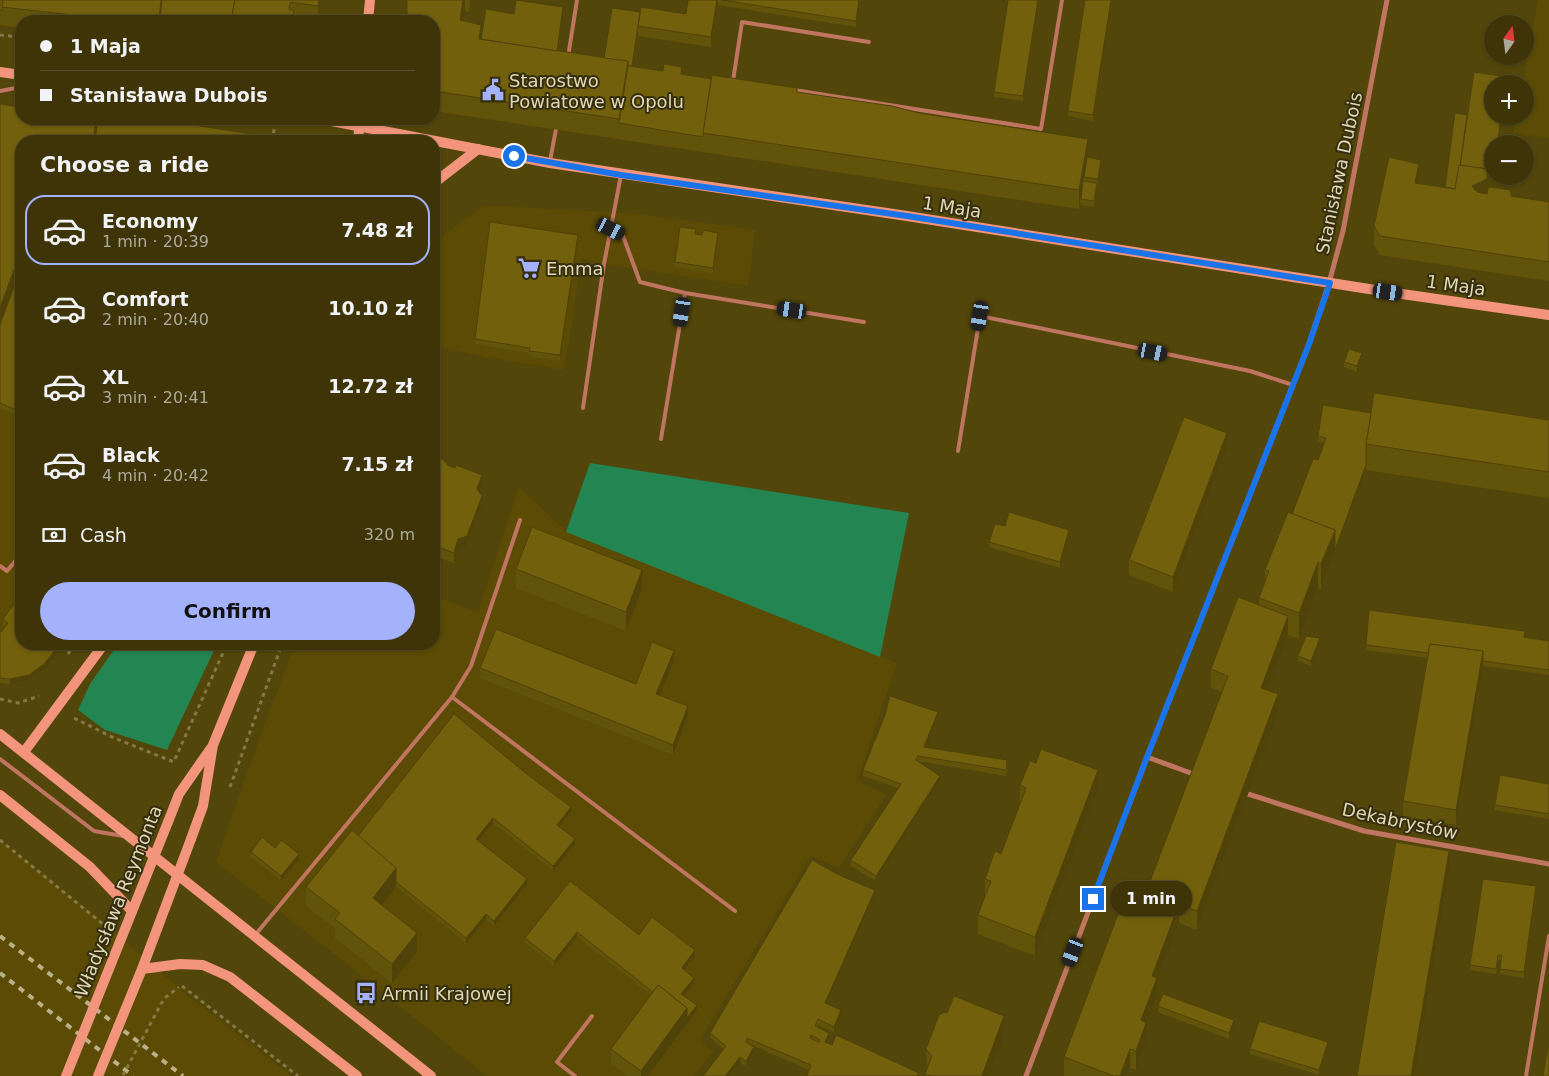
<!DOCTYPE html>
<html lang="en">
<head>
<meta charset="utf-8">
<style>
  body { margin:0; font-family:"DejaVu Sans",sans-serif; background:#493f16; color:#f1f3f6; height:100vh; display:flex; flex-direction:column; font-size:19px; white-space:nowrap }
  * { box-sizing:border-box; margin:0 }
  p { font-size:16px; color:#adaa9c }
  .icon { flex:none; width:28px; height:28px; fill:none; stroke:currentColor; stroke-width:2; stroke-linecap:round; stroke-linejoin:round }
  .map { position:relative; flex:1; overflow:hidden }
  .details { position:absolute; left:15px; top:135px; width:425px; height:515px; display:flex; flex-direction:column; background:#3e3408; border-radius:20px; box-shadow:0 1px 4px #0004,0 0 0 1px #574f29 }
  .details>* { flex:none }
  .guide { position:absolute; left:15px; top:15px; width:425px; height:110px; border-radius:20px; box-shadow:0 1px 4px #0004,0 0 0 1px #574f29; display:grid; align-content:center; height:110px; padding:0 25px; background:#3e3408 }
  .needle { width:32px; rotate:14deg }
  .controls { position:absolute; left:1484px; top:15px; display:grid; gap:10px }
  .controls a { display:grid; place-items:center; width:50px; height:50px; border-radius:50%; background:#3e3408; box-shadow:0 1px 4px #0004,0 0 0 1px #574f29; font-size:25px }
  .end { position:absolute; width:22px; height:22px; margin:-11px; border:6px solid #1a73e8; background:#fff; box-shadow:0 0 0 2px #fff }
  .from { border-radius:50% }
  .bubble { position:absolute; height:35px; border-radius:18px; background:#3e3408; box-shadow:0 1px 4px #0004,0 0 0 1px #574f29; font-size:16px; font-weight:600; line-height:35px; text-align:center }
  .car { position:absolute; width:15px; height:30px; margin:-15px -8px; border-radius:6px; box-shadow:0 0 4px 1px #0007; background:linear-gradient(#222 24%,#8ab4d8 0 40%,#222 0 76%,#8ab4d8 0 86%,#222 0) }
  .guide b { display:flex; align-items:center; gap:18px; height:48px; font-size:19px }
  .guide b+b { border-top:1px solid #574f29 }
  .guide i { width:12px; height:12px; background:#f1f3f6 }
  ul { padding:0; list-style:none }
  li { display:flex; align-items:center; gap:15px; height:70px; margin:0 10px 8px; padding:0 15px; border:2px solid transparent; border-radius:20px }
  li div { flex:1 }
  li b { display:block; font-size:19px }
  li em { font-style:normal; font-weight:600 }
  li.on { border-color:#a4b2fc }
  li>.icon { width:45px; height:45px; stroke-width:1.5 }
  h2 { padding:0 25px; font-size:22px; line-height:60px }
  .pay { display:flex; align-items:center; gap:12px; height:55px; padding:0 25px; font-size:19px }
  .pay p { margin-inline-start:auto }
  .cta { display:flex; gap:10px; margin-top:auto; padding:10px 25px }
  .cta a { flex:1; height:58px; border-radius:30px; background:#a4b2fc; color:#111; font-size:20px; font-weight:600; line-height:58px; text-align:center }
  .map>svg:first-child { display:block }
  .built { fill:#5b4b04 }
  .green { fill:#238552 }
  .lines { fill:none; stroke-linecap:round; stroke-linejoin:round }
  .path { stroke:#847946; stroke-width:3; stroke-dasharray:4 4; stroke-linecap:butt }
  .lane { stroke:#c07561; stroke-width:4 }
  .street { stroke:#c07561; stroke-width:5 }
  .secondary { stroke:#f3957c; stroke-width:10 }
  .rail { stroke:#bbb188; stroke-width:4; stroke-dasharray:6 6; stroke-linecap:butt }
  .path-bridge { stroke:#847946; stroke-width:3; stroke-dasharray:4 4; stroke-linecap:butt }
  .secondary-bridge { stroke:#f3957c; stroke-width:10 }
  .wall { fill:#62530b }
  .shaded-wall { fill:#504309 }
  .building { fill:#72600d; stroke:#504309; fill-rule:evenodd }
  .route { stroke:#1a73e8; stroke-width:6 }
  .labels { text-anchor:middle; dominant-baseline:central; stroke-width:4; stroke-linejoin:round; paint-order:stroke }
  .poi-label { font-size:18px; fill:#e0d7b4; stroke:#342d0e; text-anchor:start }
  .street-label { font-size:18px; fill:#e0d7b4; stroke:#342d0e }
</style>
</head>
<body>
<div class="map">
<svg width="1549" height="1076" viewBox="0 0 1549 1076">
  <rect width="100%" height="100%" fill="#53460a"/>
  <g class="built">
    <polygon points="1538,0 1549,0 1549,138 1513,133 1516,116 1525,116 1525,84 1522,84"/>
    <polygon points="497,206 640,214 755,230 748,286 604,264 582,259 564,370 485,357 434,345 434,242 482,207"/>
    <polygon points="0,344 21,352 21,644 64,644 44,670 29,680 10,684 0,683"/>
    <polygon points="519,487 567,532 897,663 857,781 887,794 839,868 810,856 700,1041 713,1051 695,1076 487,1076 328,949 216,862 262,731 295,644 434,644 434,596 478,612"/>
    <polygon points="0,840 93,913 187,995 292,1076 0,1076"/>
  </g>
  <g class="green">
    <polygon points="590,463 909,513 880,657 566,532"/>
    <polygon points="118,644 217,644 167,750 105,730 78,710 90,684"/>
  </g>
  <g class="lines">
    <g class="path">
      <polyline points="0,35 21,37"/>
      <polyline points="272,141 276,119"/>
      <polyline points="68,654 74,644"/>
      <polyline points="0,699 18,703 39,696"/>
      <polyline points="74,718 112,737 174,762"/>
      <polyline points="175,759 227,644"/>
      <polyline points="230,787 282,644"/>
      <polyline points="0,840 104,925"/>
      <polyline points="182,986 298,1076"/>
    </g>
    <g class="lane">
      <polyline points="568,57 577,0"/>
      <polyline points="735,81 733,81 742,22 869,42"/>
      <polyline points="794,90 1041,129 1062,0"/>
      <polyline points="0,91 21,87"/>
      <polyline points="550,161 556,129"/>
      <polyline points="611,229 623,236 640,282 685,293 864,322"/>
      <polyline points="583,408 604,264 621,175"/>
      <polyline points="661,439 685,293"/>
      <polyline points="958,451 980,316 1250,371 1293,385"/>
      <polyline points="0,566 7,571 21,554"/>
      <polyline points="452,697 471,666 520,520"/>
      <polyline points="0,759 94,831 123,836"/>
      <polyline points="256,934 452,697 735,911"/>
      <polyline points="575,1076 557,1062 592,1016"/>
      <polyline points="1526,1076 1549,936"/>
    </g>
    <g class="street">
      <polyline points="1147,757 1196,775"/>
      <polyline points="1248,794 1364,831 1549,864"/>
      <polyline points="1026,1076 1147,757 1309,344 1329,283 1343,231 1387,0"/>
    </g>
    <g class="secondary">
      <polyline points="368,21 370,0"/>
      <polyline points="0,72 21,75"/>
      <polyline points="321,119 550,163 907,216 1388,292 1549,315"/>
      <polyline points="358,141 360,119"/>
      <polyline points="434,183 478,149"/>
      <polyline points="0,734 431,1076"/>
      <polyline points="24,752 104,644"/>
      <polyline points="0,795 90,867 132,911"/>
      <polyline points="168,822 179,794 211,748"/>
      <polyline points="191,839 203,806 213,745 254,644"/>
    </g>
    <g class="rail">
      <polyline points="0,936 183,1076"/>
      <polyline points="0,973 133,1076"/>
    </g>
    <polyline class="path-bridge" points="123,1075 161,1004 166,997 179,987"/>
    <g class="secondary-bridge">
      <polyline points="142,969 180,964 203,965 230,977 357,1076"/>
      <polyline points="66,1076 168,822"/>
      <polyline points="98,1076 142,969 191,839"/>
    </g>
  </g>
  <g class="wall">
    <polygon points="0,0 320,0 320,13 319,21 21,21 21,28 0,25"/>
    <polygon points="407,0 470,0 469,12 465,11 463,20 481,25 481,39 514,14 563,13 558,51 604,58 640,12 686,14 688,0 860,0 856,27 718,5 718,0 711,47 638,36 638,35 633,66 797,92 1088,157 1101,165 1094,207 1081,205 1081,202 1079,209 434,111 434,21"/>
    <polygon points="1008,0 1038,0 1023,101 994,97 994,92"/>
    <polygon points="1085,0 1112,0 1093,121 1068,116 1068,111"/>
    <polygon points="1507,84 1492,116 1503,116 1499,144 1492,144 1492,158 1488,189 1511,196 1549,202 1549,281 1380,255 1374,245 1374,226 1419,183 1445,187 1467,115"/>
    <polygon points="696,234 718,238 713,273 675,267 675,262"/>
    <polygon points="578,240 560,361 529,356 529,353 475,344 475,339"/>
    <polygon points="21,267 21,417 0,408 0,325"/>
    <polygon points="1362,358 1357,372 1344,367 1344,362"/>
    <polygon points="1371,413 1549,420 1549,498 1366,470 1321,590 1318,588 1299,639 1288,635 1267,690 1278,714 1197,930 1179,923 1157,982 1157,997 1146,1024 1146,1042 1136,1070 1130,1068 1127,1076 1064,1076 1064,1057 1146,892 1222,692 1211,688 1211,669 1259,605 1259,598 1265,581 1265,570 1318,460 1324,443 1318,442 1318,436"/>
    <polygon points="1227,448 1173,592 1129,575 1129,560"/>
    <polygon points="434,460 448,465 482,485 479,492 482,506 467,547 458,549 454,563 434,556"/>
    <polygon points="1005,526 1069,536 1060,568 989,547 989,542"/>
    <polygon points="516,569 642,589 626,631 516,588"/>
    <polygon points="21,595 44,670 29,680 10,684 0,683 0,631 1,632 5,626 3,625 3,619"/>
    <polygon points="1525,637 1549,641 1549,675 1483,666 1456,825 1403,816 1403,801 1427,658 1366,650 1366,645"/>
    <polygon points="1320,644 1311,666 1298,661 1298,656"/>
    <polygon points="674,661 660,695 688,716 673,755 480,678 480,668 636,684"/>
    <polygon points="454,714 571,812 560,827 575,844 553,871 493,823 479,841 527,884 494,926 486,919 466,943 396,887 382,905 417,952 392,983 335,938 335,928 306,906 306,887 358,836"/>
    <polygon points="938,718 926,747 1007,765 1006,776 918,761 940,781 876,881 851,866 851,860 898,788 863,776 863,770"/>
    <polygon points="1549,784 1549,819 1495,810 1495,805"/>
    <polygon points="1020,785 1098,789 1035,956 978,934 978,915 985,897 985,879 1001,854 1020,804"/>
    <polygon points="275,848 299,859 281,881 251,857 251,852"/>
    <polygon points="570,881 639,935 695,956 685,970 694,983 684,996 697,1010 648,1076 627,1076 611,1063 611,1049 651,995 577,937 554,966 525,943 525,938"/>
    <polygon points="1536,891 1524,978 1500,974 1501,960 1498,960 1496,974 1470,970 1470,965"/>
    <polygon points="875,895 827,1004 841,1015 834,1032 818,1025 817,1027 829,1038 827,1043 919,1076 809,1070 752,1045 754,1052 746,1067 710,1038 710,1033"/>
    <polygon points="1158,1006 1234,1026 1229,1039 1158,1012"/>
    <polygon points="1004,1035 989,1076 925,1076 927,1069 926,1049"/>
    <polygon points="1328,1047 1319,1075 1250,1054 1250,1049"/>
  </g>
  <g class="shaded-wall">
    <polygon points="319,0 320,0 320,13 318,21"/>
    <polygon points="463,0 465,0 465,11 460,39 460,20"/>
    <polygon points="717,0 718,0 711,47 711,37"/>
    <polygon points="859,0 860,0 856,27 856,21"/>
    <polygon points="1038,0 1023,101 1023,96"/>
    <polygon points="1111,0 1112,0 1093,121 1093,115"/>
    <polygon points="563,7 563,13 555,70 555,65"/>
    <polygon points="481,25 481,44 479,39"/>
    <polygon points="638,30 638,35 630,81 630,76"/>
    <polygon points="1501,116 1503,116 1499,144 1498,144"/>
    <polygon points="96,119 95,141 93,141"/>
    <polygon points="1088,139 1088,158 1084,177 1079,209 1079,190"/>
    <polygon points="1493,140 1492,158 1487,198 1472,205 1472,186"/>
    <polygon points="1101,160 1101,165 1098,184 1098,179"/>
    <polygon points="1419,164 1419,183 1415,202 1415,183"/>
    <polygon points="1097,183 1097,188 1094,207 1094,201"/>
    <polygon points="718,233 718,238 713,273 713,268"/>
    <polygon points="578,235 578,240 560,361 560,355"/>
    <polygon points="21,251 21,266 0,323 0,308"/>
    <polygon points="1362,353 1362,358 1357,372 1357,366"/>
    <polygon points="1227,433 1227,448 1173,592 1173,577"/>
    <polygon points="1366,465 1366,470 1321,590 1321,564 1335,530"/>
    <polygon points="482,475 482,485 477,499 477,489"/>
    <polygon points="482,496 482,506 467,547 458,549 454,563 454,553 458,539"/>
    <polygon points="1069,530 1069,536 1060,568 1060,562"/>
    <polygon points="1318,562 1318,588 1299,639 1299,613"/>
    <polygon points="642,570 642,589 626,631 626,612"/>
    <polygon points="1288,616 1288,635 1261,707 1261,688"/>
    <polygon points="1320,638 1320,644 1311,666 1311,661"/>
    <polygon points="60,644 64,644 44,670 29,680 10,684 10,679"/>
    <polygon points="674,651 674,661 656,704 656,694"/>
    <polygon points="1483,651 1483,666 1456,825 1456,810"/>
    <polygon points="1278,694 1278,714 1197,930 1197,911"/>
    <polygon points="688,706 688,716 673,755 673,745"/>
    <polygon points="938,712 938,718 924,752 924,747"/>
    <polygon points="1098,770 1098,789 1035,956 1035,937"/>
    <polygon points="940,776 940,781 876,881 876,876"/>
    <polygon points="571,807 571,812 557,830 557,825"/>
    <polygon points="493,818 493,823 476,844 476,839"/>
    <polygon points="575,839 575,844 553,871 553,866"/>
    <polygon points="1449,851 1449,866 1414,1076 1411,1076"/>
    <polygon points="299,854 299,859 281,881 281,876"/>
    <polygon points="396,868 396,887 373,917 373,898"/>
    <polygon points="527,879 527,884 494,926 494,921"/>
    <polygon points="1536,886 1536,891 1524,978 1524,972"/>
    <polygon points="875,890 875,895 825,1008 825,1003"/>
    <polygon points="1179,904 1179,923 1157,982 1157,997 1146,1024 1146,1042 1136,1070 1136,1051 1141,1020 1152,976"/>
    <polygon points="486,914 486,919 466,943 466,938"/>
    <polygon points="577,932 577,937 554,966 554,961"/>
    <polygon points="417,933 417,952 392,983 392,964"/>
    <polygon points="695,950 695,956 682,973 682,968"/>
    <polygon points="694,978 694,983 681,999 681,994"/>
    <polygon points="697,1005 697,1010 648,1076 641,1076 641,1071 687,1008"/>
    <polygon points="841,1010 841,1015 834,1032 834,1027"/>
    <polygon points="1004,1016 1004,1035 989,1076 982,1076"/>
    <polygon points="1234,1020 1234,1026 1229,1039 1229,1033"/>
    <polygon points="829,1033 829,1038 825,1047 825,1042"/>
    <polygon points="1328,1042 1328,1047 1319,1075 1319,1070"/>
    <polygon points="754,1047 754,1052 746,1067 746,1061"/>
    <polygon points="1130,1049 1130,1068 1127,1076 1120,1076"/>
    <polygon points="740,1057 740,1062 729,1076 726,1076"/>
  </g>
  <g class="building">
    <polygon points="0,0 3,0 2,11 0,10"/>
    <polygon points="3,0 161,0 159,21 125,21 2,7"/>
    <polygon points="162,0 235,0 231,21 160,21"/>
    <polygon points="235,0 319,0 318,6 290,2 289,10 294,10 292,21 231,21"/>
    <polygon points="407,0 463,0 460,20 481,25 479,39 628,61 619,119 434,91 434,21 407,21"/>
    <polygon points="516,0 563,7 557,51 481,39 486,9 514,14"/>
    <polygon points="688,0 717,0 711,37 638,26 641,7 686,14"/>
    <polygon points="722,0 859,0 856,21"/>
    <polygon points="1008,0 1038,0 1023,96 994,92"/>
    <polygon points="1085,0 1111,0 1093,115 1068,111"/>
    <polygon points="612,8 640,12 632,66 628,66 628,61 604,58"/>
    <polygon points="664,64 682,67 681,74 711,79 703,137 619,123 628,66 663,71"/>
    <polygon points="1474,72 1507,77 1506,84 1492,84 1492,116 1501,116 1498,140 1493,140 1488,174 1488,169 1460,166"/>
    <polygon points="712,75 797,88 797,92 892,106 919,113 1088,139 1079,190 703,133"/>
    <polygon points="0,104 21,107 21,119 96,119 93,141 21,141 21,251 0,308"/>
    <polygon points="1455,113 1467,115 1460,166 1455,189 1445,187"/>
    <polygon points="98,119 154,119 252,134 264,139 267,141 95,141"/>
    <polygon points="1087,157 1101,160 1098,179 1084,177"/>
    <polygon points="1389,157 1419,164 1415,183 1455,189 1459,165 1488,169 1487,179 1472,186 1477,192 1487,194 1488,188 1490,187 1510,190 1511,193 1511,196 1549,202 1549,262 1380,236 1374,226"/>
    <polygon points="1083,181 1097,183 1094,201 1081,199"/>
    <polygon points="490,222 578,235 560,355 529,351 530,348 475,339"/>
    <polygon points="680,227 696,229 695,234 702,235 703,230 718,233 713,268 675,262"/>
    <polygon points="21,267 21,412 0,403 0,325"/>
    <polygon points="1349,349 1362,353 1357,366 1344,362"/>
    <polygon points="1374,393 1549,420 1549,472 1366,444"/>
    <polygon points="1323,405 1371,413 1366,444 1366,465 1335,550 1335,530 1292,514 1313,459 1318,460 1326,438 1318,436"/>
    <polygon points="1184,417 1227,433 1173,577 1129,560"/>
    <polygon points="442,459 448,465 455,468 456,465 482,475 477,489 482,496 467,536 458,539 454,553 434,545 434,460"/>
    <polygon points="1009,512 1069,530 1060,562 989,542 995,524 1005,526"/>
    <polygon points="1288,512 1335,530 1321,564 1318,562 1299,613 1259,598 1269,571 1265,570"/>
    <polygon points="532,527 642,570 626,612 516,569"/>
    <polygon points="21,595 21,644 60,644 44,664 29,675 10,679 0,678 0,631 1,632 8,623 3,619"/>
    <polygon points="1238,597 1288,616 1261,688 1278,694 1197,911 1179,904 1152,976 1157,978 1141,1020 1146,1023 1136,1051 1130,1049 1120,1076 1114,1076 1064,1057 1129,885 1146,892 1228,676 1211,669"/>
    <polygon points="1369,610 1525,631 1524,637 1549,641 1549,670 1483,661 1483,651 1430,644 1428,653 1366,645"/>
    <polygon points="496,629 636,684 652,642 674,651 656,694 688,706 673,745 480,668"/>
    <polygon points="1306,636 1320,638 1311,661 1298,656"/>
    <polygon points="1430,644 1483,651 1456,810 1403,801"/>
    <polygon points="890,696 938,712 924,747 1007,760 1006,770 918,756 916,760 940,776 876,876 851,860 901,784 863,770 885,715"/>
    <polygon points="454,714 528,775 571,807 557,825 575,839 553,866 493,818 476,839 527,879 494,921 486,914 466,938 396,882 396,868 358,836"/>
    <polygon points="1041,749 1098,770 1035,937 978,915 991,881 985,879 995,851 1001,854 1026,788 1020,785 1030,761 1036,763"/>
    <polygon points="1500,775 1549,784 1549,814 1495,805"/>
    <polygon points="352,830 396,868 373,898 417,933 392,964 335,919 340,913 306,887"/>
    <polygon points="262,837 275,848 281,840 299,854 281,876 251,852"/>
    <polygon points="1396,842 1449,851 1411,1076 1357,1076"/>
    <path d="M812,860L841,876L875,890L825,1003L841,1010L834,1027L818,1019L815,1026L829,1033L825,1042L832,1045L836,1035L919,1073L917,1076H807L811,1065L747,1038L746,1042L754,1047L746,1061L740,1057L726,1075L727,1076H703L726,1046L710,1033ZM811,1035L820,1040L819,1042L810,1038Z"/>
    <polygon points="1483,879 1536,886 1524,972 1500,969 1502,955 1498,955 1496,969 1470,965"/>
    <polygon points="570,881 639,935 652,917 695,950 682,968 694,978 681,994 697,1005 687,1018 687,1008 658,985 653,992 577,932 554,961 525,938"/>
    <polygon points="658,985 687,1008 641,1071 611,1049"/>
    <polygon points="1163,994 1234,1020 1229,1033 1158,1006"/>
    <polygon points="954,996 1004,1016 982,1076 931,1076 925,1074 932,1056 926,1049 939,1015 945,1012 947,1013"/>
    <polygon points="1259,1021 1328,1042 1319,1070 1250,1049"/>
    <polygon points="1549,1041 1549,1076 1543,1076"/>
  </g>
  <g class="lines">
    <polyline class="route" points="514,156 621,175 907,216 1330,283 1309,344 1147,757 1093,899"/>
  </g>
  <defs>
    <g id="civic-bare" transform="scale(1.725)"><path d="M-.6-6.5H3V-4.5H.6V-3L4-1V1h2V6H-6V1h2V-1L-.6-3ZM-1.2 2.5V6h2.4V2.5Z" fill="#a4b2fc" stroke="#342d0e" stroke-width="2.5" paint-order="stroke"/></g>
    <g id="supermarket-bare" transform="scale(1.725)"><path d="M-6-5.5h2.5l.6 2H6L4.5 2H-2.5L-4.4-4H-6ZM-1.5 3.2a1.3 1.3 0 1 0 .1 0ZM3 3.2a1.3 1.3 0 1 0 .1 0Z" fill="#a4b2fc" stroke="#342d0e" stroke-width="2.5" paint-order="stroke"/></g>
    <g id="bus-bare" transform="scale(1.725)"><path d="M-5-6H5V4H4V6H2V4H-2V6H-4V4H-5ZM-3.5-4V0h7V-4ZM-3.5 1.2v1.5H-2V1.2ZM2 1.2v1.5H3.5V1.2Z" fill="#a4b2fc" stroke="#342d0e" stroke-width="2.5" paint-order="stroke"/></g>
  </defs>
  <g fill-rule="evenodd">
    <use href="#civic-bare" x="493" y="90"/>
    <use href="#supermarket-bare" x="529" y="268"/>
    <use href="#bus-bare" x="366" y="993"/>
  </g>
  <g class="labels">
    <g class="poi-label">
      <text x="509" y="80">Starostwo<tspan x="509" dy="21">Powiatowe w Opolu</tspan></text>
      <text x="546" y="268">Emma</text>
      <text x="382" y="993">Armii Krajowej</text>
    </g>
    <g class="street-label">
      <text transform="translate(1339 173) rotate(-78)">Stanisława Dubois</text>
      <text transform="translate(952 207) rotate(9)">1 Maja</text>
      <text transform="translate(1456 285) rotate(8)">1 Maja</text>
      <text transform="translate(1400 821) rotate(12)">Dekabrystów</text>
      <text transform="translate(118 901) rotate(-68)">Władysława Reymonta</text>
    </g>
  </g>
</svg>
<div class="controls">
<a><svg class="needle" viewBox="-14 -14 28 28"><path d="M0-13l5 13h-10z" fill="#e53935"/><path d="M0 13l5-13h-10z" fill="#adaa9c"/></svg></a>
<a>+</a>
<a>−</a>
</div>
<i class="end from" style="left:514px;top:156px"></i>
<i class="end" style="left:1093px;top:899px"></i>
<div class="bubble" style="left:1110px;top:881px;width:82px">1 min</div>
<i class="car" style="left:611px;top:229px;rotate:117deg"></i>
<i class="car" style="left:1388px;top:292px;rotate:98deg"></i>
<i class="car" style="left:792px;top:310px;rotate:279deg"></i>
<i class="car" style="left:682px;top:312px;rotate:189deg"></i>
<i class="car" style="left:980px;top:316px;rotate:190deg"></i>
<i class="car" style="left:1153px;top:352px;rotate:101deg"></i>
<i class="car" style="left:1073px;top:952px;rotate:201deg"></i>
<div class="guide">
<b><i class="from"></i>1 Maja</b>
<b><i></i>Stanisława Dubois</b>
</div>
<section class="details">
<h2>Choose a ride</h2>
<ul>
<li class="on"><svg class="icon" aria-label="car" viewBox="0 0 24 24"><path d="M5 17H2v-5l4-1 3-4h7l3 4 3 1v5h-3M9 17h6M6 11h13"/><circle cx="7" cy="17" r="2"/><circle cx="17" cy="17" r="2"/></svg><div><b>Economy</b><p>1 min · 20:39</p></div><em>7.48 zł</em></li>
<li><svg class="icon" aria-label="car" viewBox="0 0 24 24"><path d="M5 17H2v-5l4-1 3-4h7l3 4 3 1v5h-3M9 17h6M6 11h13"/><circle cx="7" cy="17" r="2"/><circle cx="17" cy="17" r="2"/></svg><div><b>Comfort</b><p>2 min · 20:40</p></div><em>10.10 zł</em></li>
<li><svg class="icon" aria-label="car" viewBox="0 0 24 24"><path d="M5 17H2v-5l4-1 3-4h7l3 4 3 1v5h-3M9 17h6M6 11h13"/><circle cx="7" cy="17" r="2"/><circle cx="17" cy="17" r="2"/></svg><div><b>XL</b><p>3 min · 20:41</p></div><em>12.72 zł</em></li>
<li><svg class="icon" aria-label="car" viewBox="0 0 24 24"><path d="M5 17H2v-5l4-1 3-4h7l3 4 3 1v5h-3M9 17h6M6 11h13"/><circle cx="7" cy="17" r="2"/><circle cx="17" cy="17" r="2"/></svg><div><b>Black</b><p>4 min · 20:42</p></div><em>7.15 zł</em></li>
</ul>
<div class="pay"><svg class="icon" aria-label="cash" viewBox="0 0 24 24"><path d="M3 7h18v10H3z"/><circle cx="12" cy="12" r="2"/></svg>Cash<p>320 m</p></div>
<div class="cta"><a>Confirm</a></div>
</section>
</div>
</body>
</html>
